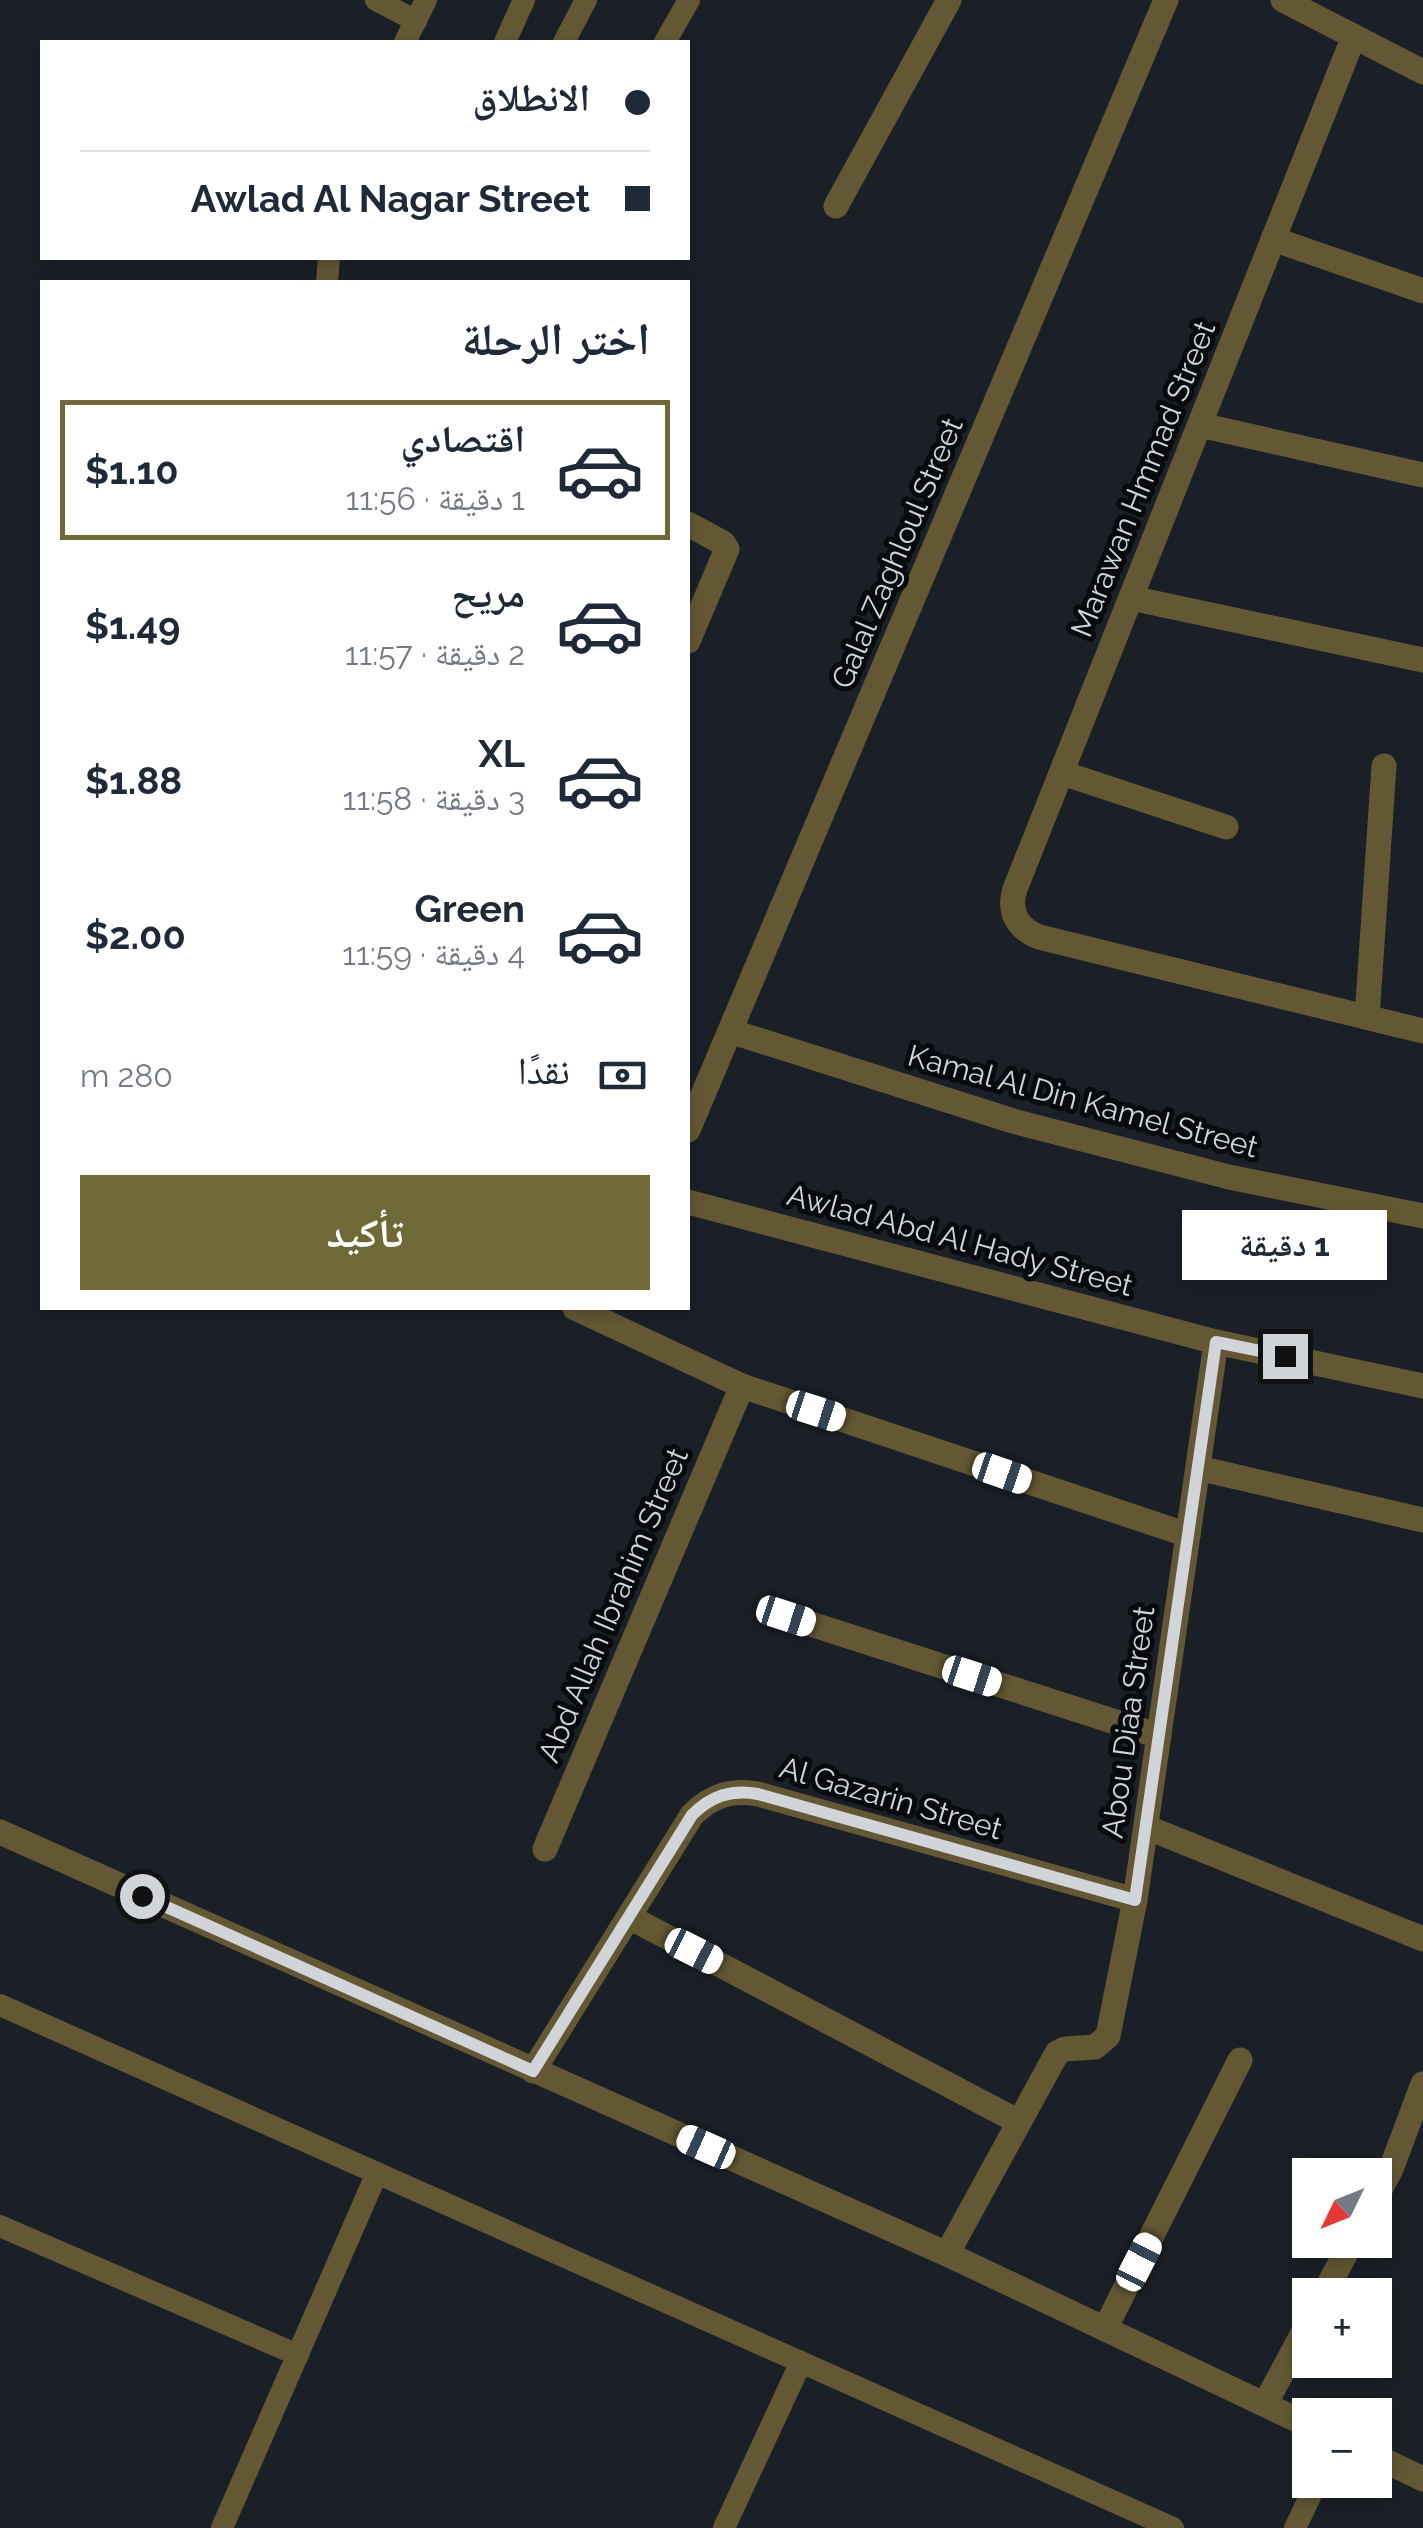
<!DOCTYPE html>
<html lang="ar">
<head>
<meta charset="utf-8">
<style>
  body { margin:0; font-family:Raleway,"Noto Naskh Arabic",sans-serif; background:#f6f6f7; color:#1f2937; direction:rtl; height:100vh; display:flex; flex-direction:column; font-size:38px; white-space:nowrap }
  * { box-sizing:border-box; margin:0 }
  p { font-size:32px; color:#747a83 }
  .icon { flex:none; width:55px; height:55px; fill:none; stroke:currentColor; stroke-width:2; stroke-linecap:round; stroke-linejoin:round }
  .map { position:relative; flex:1; overflow:hidden; direction:ltr }
  .sheet { position:absolute; left:40px; top:280px; width:650px; height:1030px; display:flex; flex-direction:column; background:#fff; border-radius:0px; box-shadow:0 5px 15px #0003; direction:rtl }
  .sheet>* { flex:none }
  .top-card { position:absolute; left:40px; top:40px; width:650px; height:220px; border-radius:0px; box-shadow:0 5px 15px #0003; direction:rtl; display:grid; align-content:center; height:220px; padding:0 40px; background:#fff }
  .needle { width:65px; rotate:227deg }
  .controls { position:absolute; left:1292px; top:2158px; display:grid; gap:20px }
  .controls a { display:grid; place-items:center; width:100px; height:100px; border-radius:0px; background:#fff; box-shadow:0 5px 15px #0003; font-size:50px }
  .end { position:absolute; width:45px; height:45px; margin:-22px; border:12px solid #d1d5da; background:#111; box-shadow:0 0 0 5px #111 }
  .from { border-radius:50% }
  .bubble { position:absolute; height:70px; border-radius:0px; background:#fff; box-shadow:0 5px 15px #0003; font-size:32px; font-weight:700; line-height:70px; text-align:center; direction:rtl }
  .car { position:absolute; width:30px; height:60px; margin:-30px -15px; border-radius:12px; box-shadow:0 0 8px 2px #0007; background:linear-gradient(#fff 24%,#345 0 40%,#fff 0 76%,#345 0 86%,#fff 0) }
  .top-card b { display:flex; align-items:center; gap:35px; height:95px; font-size:38px }
  .top-card b+b { border-top:2px solid #e0e1e3 }
  .top-card i { width:25px; height:25px; background:#1f2937 }
  ul { padding:0; list-style:none }
  li { display:flex; align-items:center; gap:30px; height:140px; margin:0 20px 15px; padding:0 20px; border:5px solid transparent; border-radius:0px }
  li div { flex:1 }
  li b { display:block; font-size:38px }
  li em { font-style:normal; font-weight:700 }
  li.selected { border-color:#6e6937 }
  li>.icon { width:90px; height:90px; stroke-width:1.5 }
  h2 { padding:0 40px; font-size:45px; line-height:120px }
  .pay { display:flex; align-items:center; gap:25px; height:110px; padding:0 40px; font-size:38px }
  .pay p { margin-inline-start:auto }
  .button { display:flex; gap:20px; margin-top:auto; padding:20px 40px }
  .button a { flex:1; height:115px; border-radius:0px; background:#6e6937; color:#fff; font-size:40px; font-weight:700; line-height:115px; text-align:center }
  .map>svg:first-child { display:block }
  .lines { fill:none; stroke-linecap:round; stroke-linejoin:round }
  .service { stroke:#645834; stroke-width:22 }
  .minor { stroke:#645834; stroke-width:25 }
  .tertiary { stroke:#645834; stroke-width:25 }
  .route { stroke:#d1d5da; stroke-width:12 }
  .labels { text-anchor:middle; dominant-baseline:central; stroke-width:10; stroke-linejoin:round; paint-order:stroke }
  .street-label { font-size:30px; fill:#d1d5da; stroke:#080a0d }
</style>
</head>
<body>
<div class="map">
<svg width="1423" height="2528" viewBox="0 0 1423 2528">
  <rect width="100%" height="100%" fill="#1b2028"/>
  <g class="lines">
    <g class="service">
      <polyline points="376,0 416,21"/>
      <polyline points="405,42 426,0"/>
      <polyline points="505,42 524,0"/>
      <polyline points="564,42 586,0"/>
      <polyline points="665,42 689,0"/>
      <polyline points="327,282 329,258"/>
      <polyline points="0,2005 1173,2528"/>
      <polyline points="0,2226 298,2355"/>
      <polyline points="222,2528 377,2173"/>
      <polyline points="724,2528 801,2362"/>
      <polyline points="1295,2528 1318,2480"/>
    </g>
    <g class="minor">
      <path d="M1354,36L1015,889C1008,912 1017,928 1039,937L1423,1031"/>
      <polyline points="836,206 949,0"/>
      <polyline points="1273,239 1423,291"/>
      <polyline points="1200,425 1423,475"/>
      <polyline points="688,524 723,543 727,549 688,641"/>
      <polyline points="1131,598 1423,660"/>
      <polyline points="1062,773 1226,827"/>
      <polyline points="1367,1017 1384,766"/>
      <polyline points="730,1031 1013,1121 1229,1177 1423,1216"/>
      <polyline points="688,1130 1166,0"/>
      <polyline points="688,1202 1216,1342 1423,1386"/>
      <polyline points="575,1308 742,1386 1188,1535"/>
      <polyline points="1198,1468 1423,1520"/>
      <polyline points="786,1616 1159,1736"/>
      <polyline points="1146,1827 1423,1939"/>
      <polyline points="0,1832 947,2254 1310,2426"/>
      <polyline points="545,1849 742,1386"/>
      <polyline points="629,1917 1019,2122"/>
      <path d="M533,2071L692,1815C711,1796 731,1789 758,1794L1135,1900"/>
      <polyline points="1375,2199 1391,2169 1423,2084"/>
      <polyline points="947,2254 1057,2053 1065,2049 1095,2047 1108,2036 1135,1900 1216,1342"/>
      <polyline points="1323,2295 1353,2240"/>
      <polyline points="1105,2329 1240,2060"/>
      <polyline points="1265,2404 1310,2320"/>
      <polyline points="1375,2456 1423,2479"/>
    </g>
    <polyline class="tertiary" points="1283,0 1423,72"/>
  </g>
  <g class="lines">
    <path class="route" d="M142,1896L533,2071L692,1815C711,1796 731,1789 758,1794L1135,1900L1216,1342L1285,1356"/>
  </g>
  <g class="labels">
    <g class="street-label">
      <text transform="translate(1143 479) rotate(-68)">Marawan Hmmad Street</text>
      <text transform="translate(897 553) rotate(-67)">Galal Zaghloul Street</text>
      <text transform="translate(1083 1101) rotate(15)">Kamal Al Din Kamel Street</text>
      <text transform="translate(960 1240) rotate(15)">Awlad Abd Al Hady Street</text>
      <text transform="translate(613 1605) rotate(-67)">Abd Allah Ibrahim Street</text>
      <text transform="translate(1128 1722) rotate(-82)">Abou Diaa Street</text>
      <text transform="translate(891 1798) rotate(16)">Al Gazarin Street</text>
    </g>
  </g>
</svg>
<div class="controls">
<a><svg class="needle" viewBox="-14 -14 28 28"><path d="M0-13l5 13h-10z" fill="#e53935"/><path d="M0 13l5-13h-10z" fill="#747a83"/></svg></a>
<a>+</a>
<a>−</a>
</div>
<i class="end from" style="left:142px;top:1896px"></i>
<i class="end" style="left:1285px;top:1356px"></i>
<div class="bubble" style="left:1182px;top:1210px;width:205px">1 دقيقة</div>
<i class="car" style="left:816px;top:1411px;rotate:108deg"></i>
<i class="car" style="left:1002px;top:1473px;rotate:109deg"></i>
<i class="car" style="left:786px;top:1616px;rotate:108deg"></i>
<i class="car" style="left:972px;top:1676px;rotate:108deg"></i>
<i class="car" style="left:694px;top:1951px;rotate:117deg"></i>
<i class="car" style="left:706px;top:2147px;rotate:294deg"></i>
<i class="car" style="left:1139px;top:2262px;rotate:27deg"></i>
<div class="top-card">
<b><i class="from"></i>الانطلاق</b>
<b><i></i>Awlad Al Nagar Street</b>
</div>
<section class="sheet">
<h2>اختر الرحلة</h2>
<ul>
<li class="selected"><svg class="icon" aria-label="car" viewBox="0 0 24 24"><path d="M5 17H2v-5l4-1 3-4h7l3 4 3 1v5h-3M9 17h6M6 11h13"/><circle cx="7" cy="17" r="2"/><circle cx="17" cy="17" r="2"/></svg><div><b>اقتصادي</b><p>1 دقيقة · 11:56</p></div><em>$1.10</em></li>
<li><svg class="icon" aria-label="car" viewBox="0 0 24 24"><path d="M5 17H2v-5l4-1 3-4h7l3 4 3 1v5h-3M9 17h6M6 11h13"/><circle cx="7" cy="17" r="2"/><circle cx="17" cy="17" r="2"/></svg><div><b>مريح</b><p>2 دقيقة · 11:57</p></div><em>$1.49</em></li>
<li><svg class="icon" aria-label="car" viewBox="0 0 24 24"><path d="M5 17H2v-5l4-1 3-4h7l3 4 3 1v5h-3M9 17h6M6 11h13"/><circle cx="7" cy="17" r="2"/><circle cx="17" cy="17" r="2"/></svg><div><b>XL</b><p>3 دقيقة · 11:58</p></div><em>$1.88</em></li>
<li><svg class="icon" aria-label="car" viewBox="0 0 24 24"><path d="M5 17H2v-5l4-1 3-4h7l3 4 3 1v5h-3M9 17h6M6 11h13"/><circle cx="7" cy="17" r="2"/><circle cx="17" cy="17" r="2"/></svg><div><b>Green</b><p>4 دقيقة · 11:59</p></div><em>$2.00</em></li>
</ul>
<div class="pay"><svg class="icon" aria-label="cash" viewBox="0 0 24 24"><path d="M3 7h18v10H3z"/><circle cx="12" cy="12" r="2"/></svg>نقدًا<p>280 m</p></div>
<div class="button"><a>تأكيد</a></div>
</section>
</div>
</body>
</html>
